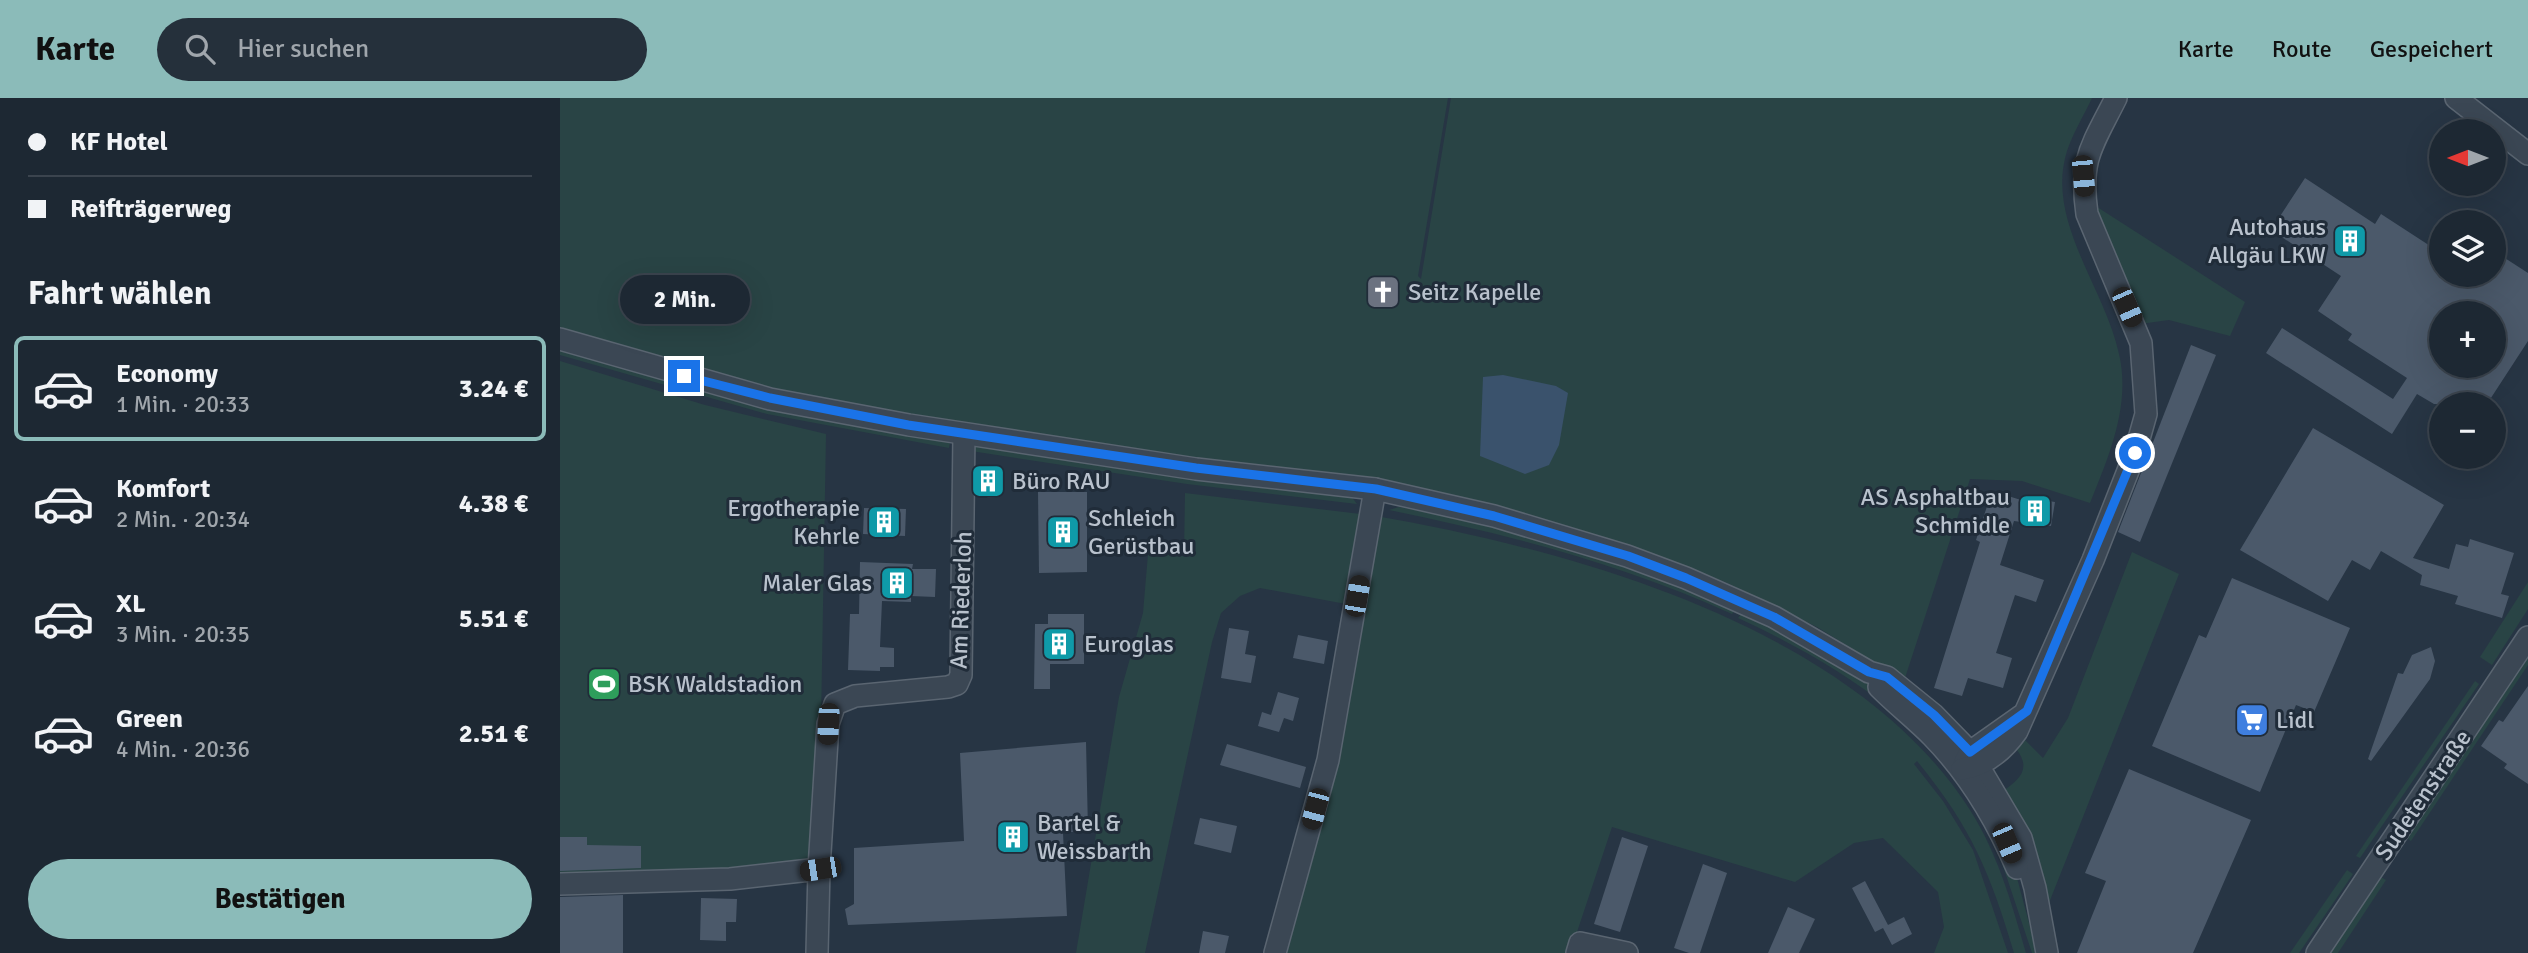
<!DOCTYPE html>
<html lang="de">
<head>
<meta charset="utf-8">
<style>
  body { margin:0; font-family:Signika,sans-serif; background:#25303b; color:#f1f3f6; height:100vh; display:flex; flex-direction:column; font-size:26px; white-space:nowrap }
  * { box-sizing:border-box; margin:0 }
  p { font-size:23px; color:#a0a6ac }
  .icon { flex:none; width:38px; height:38px; fill:none; stroke:currentColor; stroke-width:2; stroke-linecap:round; stroke-linejoin:round }
  .map { position:relative; flex:1; overflow:hidden }
  .sheet { display:flex; flex-direction:column; background:#1d2833; width:560px }
  .sheet>* { flex:none }
  .guide { display:grid; align-content:center; height:154px; padding:0 28px; background:#1d2833 }
  .needle { width:46px; rotate:270deg }
  .buttons { position:absolute; left:1869px; top:21px; display:grid; gap:14px }
  .buttons a { display:grid; place-items:center; width:77px; height:77px; border-radius:50%; background:#1d2833; box-shadow:0 7px 28px #0002,0 0 0 2px #3b444e; font-size:35px }
  .end { position:absolute; width:32px; height:32px; margin:-16px; border:9px solid #1a73e8; background:#fff; box-shadow:0 0 0 4px #fff }
  .from { border-radius:50% }
  .bubble { position:absolute; height:49px; border-radius:24px; background:#1d2833; box-shadow:0 7px 28px #0002,0 0 0 2px #3b444e; font-size:23px; font-weight:700; line-height:49px; text-align:center }
  .car { position:absolute; width:21px; height:42px; margin:-21px -10px; border-radius:9px; box-shadow:0 0 5px 2px #0007; background:linear-gradient(#222 24%,#8ab4d8 0 40%,#222 0 76%,#8ab4d8 0 86%,#222 0) }
  .guide b { display:flex; align-items:center; gap:24px; height:66px; font-size:26px }
  .guide b+b { border-top:2px solid #3b444e }
  .guide i { width:18px; height:18px; background:#f1f3f6 }
  ul { padding:0; list-style:none }
  li { display:flex; align-items:center; gap:21px; height:105px; margin:0 14px 10px; padding:0 14px; border:4px solid transparent; border-radius:10px }
  li div { flex:1 }
  li b { display:block; font-size:26px }
  li em { font-style:normal; font-weight:700 }
  li.on { border-color:#8bbbb9 }
  li>.icon { width:63px; height:63px; stroke-width:1.5 }
  h2 { padding:0 28px; font-size:32px; line-height:84px }
  .action { display:flex; gap:14px; margin-top:auto; padding:14px 28px }
  .action a { flex:1; height:80px; border-radius:42px; background:#8bbbb9; color:#111; font-size:28px; font-weight:700; line-height:80px; text-align:center }
  header { display:flex; align-items:center; gap:42px; box-sizing:border-box; height:98px; padding:0 35px; background:#8bbbb9; color:#111 }
  header strong { font-size:33px }
  nav { display:flex; gap:38px; margin-inline-start:auto; font-size:24px }
  .search { width:490px; height:63px; background:#25303b; display:flex; align-items:center; gap:18px; box-sizing:border-box; padding:0 24px; border-radius:38px; color:#a0a6ac; font-size:26px }
  main { display:flex; flex:1; min-height:0 }
  .map>svg:first-child { display:block }
  .green { fill:#294445 }
  .water { fill:#3a526c }
  .building { fill:#4b596a; fill-rule:evenodd }
  .lines { fill:none; stroke-linecap:round; stroke-linejoin:round }
  .minor-casing { stroke:#5a6571; stroke-width:24 }
  .minor { stroke:#3b4754; stroke-width:21 }
  .route { stroke:#1a73e8; stroke-width:9 }
  .labels { text-anchor:middle; dominant-baseline:central; stroke-width:6; stroke-linejoin:round; paint-order:stroke }
  .poi-label { font-size:24px; fill:#b9c2cd; stroke:#202c39; text-anchor:start }
  .street-label { font-size:24px; fill:#b9c2cd; stroke:#202c39 }
</style>
</head>
<body>
<header>
<strong>Karte</strong>
<div class="search"><svg class="icon" aria-label="search" viewBox="0 0 24 24"><circle cx="10" cy="10" r="6"/><path d="M15 15l6 6"/></svg>Hier suchen</div>
<nav><a>Karte</a><a>Route</a><a>Gespeichert</a></nav>
</header>
<main>
<section class="sheet">
<div class="guide">
<b><i class="from"></i>KF Hotel</b>
<b><i></i>Reifträgerweg</b>
</div>
<h2>Fahrt wählen</h2>
<ul>
<li class="on"><svg class="icon" aria-label="car" viewBox="0 0 24 24"><path d="M5 17H2v-5l4-1 3-4h7l3 4 3 1v5h-3M9 17h6M6 11h13"/><circle cx="7" cy="17" r="2"/><circle cx="17" cy="17" r="2"/></svg><div><b>Economy</b><p>1 Min. · 20:33</p></div><em>3.24 €</em></li>
<li><svg class="icon" aria-label="car" viewBox="0 0 24 24"><path d="M5 17H2v-5l4-1 3-4h7l3 4 3 1v5h-3M9 17h6M6 11h13"/><circle cx="7" cy="17" r="2"/><circle cx="17" cy="17" r="2"/></svg><div><b>Komfort</b><p>2 Min. · 20:34</p></div><em>4.38 €</em></li>
<li><svg class="icon" aria-label="car" viewBox="0 0 24 24"><path d="M5 17H2v-5l4-1 3-4h7l3 4 3 1v5h-3M9 17h6M6 11h13"/><circle cx="7" cy="17" r="2"/><circle cx="17" cy="17" r="2"/></svg><div><b>XL</b><p>3 Min. · 20:35</p></div><em>5.51 €</em></li>
<li><svg class="icon" aria-label="car" viewBox="0 0 24 24"><path d="M5 17H2v-5l4-1 3-4h7l3 4 3 1v5h-3M9 17h6M6 11h13"/><circle cx="7" cy="17" r="2"/><circle cx="17" cy="17" r="2"/></svg><div><b>Green</b><p>4 Min. · 20:36</p></div><em>2.51 €</em></li>
</ul>
<div class="action"><a>Bestätigen</a></div>
</section>
<div class="map">
<svg width="1968" height="855" viewBox="0 0 1968 855">
  <rect width="100%" height="100%" fill="#273544"/>
  <g class="green">
    <path d="M0,0H888L858,178L861,181L891,0H1532C1524,17 1513,35 1507,53C1485,122 1545,190 1559,256C1571,307 1549,358 1530,405L1462,383L1410,381L1344,583L1257,529L1165,484L1059,444L936,410L353,318L212,292L0,232Z"/>
    <polygon points="1534,107 1685,204 1670,238 1609,222 1580,226"/>
    <polygon points="0,250 209,310 390,344 389,350 207,316 0,257"/>
    <polygon points="0,263 145,307 266,336 261,624 254,765 0,782"/>
    <polygon points="412,347 791,398 797,406 627,386 411,353"/>
    <polygon points="625,395 809,417 791,507 700,490 680,498 661,515 652,544 585,855 516,855 559,599 583,515 588,456 624,457"/>
    <path d="M839,409C955,430 1068,463 1175,512L1172,516C1062,466 947,436 829,412Z"/>
    <path d="M816,418C1017,453 1294,530 1410,712C1438,756 1452,806 1466,855H1454C1430,774 1411,729 1357,663L1354,666L1383,703L1413,752L1448,855H1374L1384,829L1378,794L1323,740L1294,745L1235,784L1052,729L1010,855H720Z"/>
    <path d="M1572,454L1619,476L1487,810L1443,693C1460,681 1471,671 1457,652L1464,641L1483,660L1508,620Z"/>
    <polygon points="1968,484 1968,511 1932,567 1920,559"/>
    <path d="M1181,516C1227,538 1305,567 1332,612C1284,574 1234,546 1178,520Z"/>
    <polygon points="1968,554 1968,567 1851,743 1845,739"/>
    <polygon points="1915,583 1919,586 1800,760 1796,758"/>
    <polygon points="1437,750 1457,780 1477,855 1472,855"/>
    <polygon points="1787,772 1793,776 1739,855 1730,855"/>
    <polygon points="1819,778 1826,782 1778,855 1768,855"/>
  </g>
  <polygon class="water" points="943,277 996,288 1008,295 999,347 989,367 965,376 920,358 923,279"/>
  <g class="building">
    <path d="M1745,80L1815,126L1821,116L1881,155V177H1934V153L1968,175V243L1927,306H1874L1857,296L1832,336L1706,255L1722,230L1833,301L1847,280L1788,242L1792,236L1758,213L1781,178L1711,132ZM1881,215H1934V268H1881Z"/>
    <polygon points="1631,247 1656,257 1580,444 1558,434"/>
    <polygon points="1753,330 1884,407 1853,460 1889,471 1896,446 1908,449 1910,441 1954,455 1941,496 1949,498 1942,520 1895,506 1898,498 1860,487 1862,477 1821,453 1810,472 1792,462 1768,503 1680,452"/>
    <polygon points="417,372 441,377 440,399 428,400 416,389"/>
    <polygon points="1432,393 1461,402 1462,399 1495,404 1491,428 1454,423 1440,467 1484,482 1476,504 1455,497 1436,555 1452,560 1443,590 1408,580 1402,598 1374,590 1420,444 1416,442"/>
    <polygon points="478,394 527,394 527,474 479,475"/>
    <polygon points="304,410 346,411 345,438 303,436"/>
    <polygon points="300,464 353,466 352,471 376,471 375,499 351,498 351,504 322,503 320,549 334,550 334,569 320,569 320,573 288,572 290,516 299,516"/>
    <polygon points="1672,480 1790,530 1754,614 1736,607 1700,694 1592,648 1639,537 1646,540"/>
    <polygon points="488,516 524,516 524,566 490,566 490,591 474,591 475,526 488,526"/>
    <polygon points="669,530 689,533 685,556 696,558 691,585 661,580"/>
    <polygon points="738,537 768,543 764,566 733,560"/>
    <polygon points="1871,549 1875,563 1870,581 1811,663 1808,661 1838,575 1843,576 1852,557"/>
    <polygon points="1968,588 1968,686 1944,670 1947,666 1921,648 1939,622 1943,624"/>
    <polygon points="718,594 739,600 733,623 724,620 719,634 698,628 702,614 711,617"/>
    <polygon points="526,644 528,732 503,735 507,818 288,827 285,811 294,806 294,750 404,743 400,655"/>
    <polygon points="667,646 746,669 740,690 660,667"/>
    <polygon points="1569,671 1691,722 1633,855 1517,855 1546,783 1525,775"/>
    <polygon points="640,720 677,728 671,755 634,746"/>
    <polygon points="0,739 27,739 27,747 81,748 81,770 0,773"/>
    <polygon points="1062,739 1088,748 1060,834 1034,826"/>
    <polygon points="1143,766 1167,775 1140,855 1129,855 1114,850"/>
    <polygon points="1305,783 1328,827 1344,819 1352,836 1332,847 1323,830 1315,834 1292,790"/>
    <polygon points="63,797 63,855 0,855 0,799"/>
    <polygon points="141,800 177,801 176,824 166,824 166,843 140,842"/>
    <polygon points="1228,809 1255,821 1239,855 1208,855"/>
    <polygon points="643,833 669,838 665,855 639,855"/>
  </g>
  <g class="lines">
    <g class="minor-casing">
      <g id="minor">
        <polyline points="1896,0 1968,56"/>
        <polyline points="0,241 210,301 349,327 636,371 815,391 934,418 1067,458 1126,480 1214,519 1309,574 1327,579 1374,617 1410,654 1461,740 1475,790 1487,855"/>
        <path d="M1319,589C1336,606 1355,621 1372,638C1409,676 1436,721 1457,770"/>
        <polyline points="1404,666 1410,654 1461,618"/>
        <path d="M1402,671C1426,667 1443,653 1457,633L1533,462L1575,355L1586,316L1581,245L1527,116C1519,61 1532,48 1556,0"/>
        <polyline points="259,771 268,626 275,606 295,598 388,589 397,586 401,577 404,336"/>
        <polyline points="0,786 170,781 259,771 257,855"/>
        <polyline points="715,855 768,662 815,391"/>
        <polyline points="1017,855 1020,845 1067,855"/>
        <polyline points="1757,855 1968,539"/>
      </g>
    </g>
    <use href="#minor" class="minor"/>
  </g>
  <g class="lines">
    <polyline class="route" points="124,278 210,300 348,327 636,370 816,391 934,418 1068,458 1126,480 1214,519 1309,574 1327,579 1374,617 1410,654 1467,613 1575,355"/>
  </g>
  <defs>
    <g id="building-square" transform="scale(1.75)"><rect x="-9" y="-9" width="18" height="18" rx="4" fill="#0f9aa8" stroke="#202c39"/><path d="M-4-6H4V6H1V3H-1V6H-4ZM-2.5-4.3h1.7v1.8h-1.7ZM.8-4.3h1.7v1.8H.8ZM-2.5-1h1.7V.8h-1.7ZM.8-1h1.7V.8H.8Z" fill="#fff"/></g>
    <g id="church-square" transform="scale(1.75)"><rect x="-9" y="-9" width="18" height="18" rx="4" fill="#6b7280" stroke="#202c39"/><path d="M-1.2-6h2.4v3.5h3.3v2.4h-3.3V6h-2.4V-.1h-3.3v-2.4h3.3Z" fill="#fff"/></g>
    <g id="stadium-square" transform="scale(1.75)"><rect x="-9" y="-9" width="18" height="18" rx="4" fill="#2e9e5b" stroke="#202c39"/><path d="M0-5a6.5 5 0 1 0 0 10a6.5 5 0 1 0 0-10ZM-3.5-1.8h7v3.6h-7Z" fill="#fff"/></g>
    <g id="supermarket-square" transform="scale(1.75)"><rect x="-9" y="-9" width="18" height="18" rx="4" fill="#3f7fe0" stroke="#202c39"/><path d="M-6-5.5h2.5l.6 2H6L4.5 2H-2.5L-4.4-4H-6ZM-1.5 3.2a1.3 1.3 0 1 0 .1 0ZM3 3.2a1.3 1.3 0 1 0 .1 0Z" fill="#fff"/></g>
  </defs>
  <g fill-rule="evenodd">
    <use href="#building-square" x="1790" y="143"/>
    <use href="#church-square" x="823" y="194"/>
    <use href="#building-square" x="428" y="383"/>
    <use href="#building-square" x="1475" y="413"/>
    <use href="#building-square" x="324" y="424"/>
    <use href="#building-square" x="503" y="434"/>
    <use href="#building-square" x="337" y="485"/>
    <use href="#building-square" x="499" y="546"/>
    <use href="#stadium-square" x="44" y="586"/>
    <use href="#supermarket-square" x="1692" y="622"/>
    <use href="#building-square" x="453" y="739"/>
  </g>
  <g class="labels">
    <g class="poi-label">
      <text x="1766" y="129" text-anchor="end">Autohaus<tspan x="1766" dy="28">Allgäu LKW</tspan></text>
      <text x="848" y="194">Seitz Kapelle</text>
      <text x="452" y="383">Büro RAU</text>
      <text x="1450" y="399" text-anchor="end">AS Asphaltbau<tspan x="1450" dy="28">Schmidle</tspan></text>
      <text x="300" y="410" text-anchor="end">Ergotherapie<tspan x="300" dy="28">Kehrle</tspan></text>
      <text x="528" y="420">Schleich<tspan x="528" dy="28">Gerüstbau</tspan></text>
      <text x="312" y="485" text-anchor="end">Maler Glas</text>
      <text x="524" y="546">Euroglas</text>
      <text x="68" y="586">BSK Waldstadion</text>
      <text x="1716" y="622">Lidl</text>
      <text x="477" y="725">Bartel &amp;<tspan x="477" dy="28">Weissbarth</tspan></text>
    </g>
    <g class="street-label">
      <text transform="translate(401 502) rotate(-88)">Am Riederloh</text>
      <text transform="translate(1863 697) rotate(-56)">Sudetenstraße</text>
    </g>
  </g>
</svg>
<div class="buttons">
<a><svg class="needle" viewBox="-14 -14 28 28"><path d="M0-13l5 13h-10z" fill="#e53935"/><path d="M0 13l5-13h-10z" fill="#a0a6ac"/></svg></a>
<a><svg class="icon" aria-label="layers" viewBox="0 0 24 24"><path d="M12 4l9 5-9 5-9-5zM3 14l9 5 9-5"/></svg></a>
<a>+</a>
<a>−</a>
</div>
<i class="end from" style="left:1575px;top:355px"></i>
<i class="end" style="left:124px;top:278px"></i>
<div class="bubble" style="left:60px;top:177px;width:130px">2 Min.</div>
<i class="car" style="left:1523px;top:78px;rotate:175deg"></i>
<i class="car" style="left:1567px;top:209px;rotate:156deg"></i>
<i class="car" style="left:797px;top:498px;rotate:10deg"></i>
<i class="car" style="left:268px;top:626px;rotate:183deg"></i>
<i class="car" style="left:755px;top:711px;rotate:195deg"></i>
<i class="car" style="left:1447px;top:745px;rotate:157deg"></i>
<i class="car" style="left:260px;top:771px;rotate:261deg"></i>
</div>
</main>
</body>
</html>
